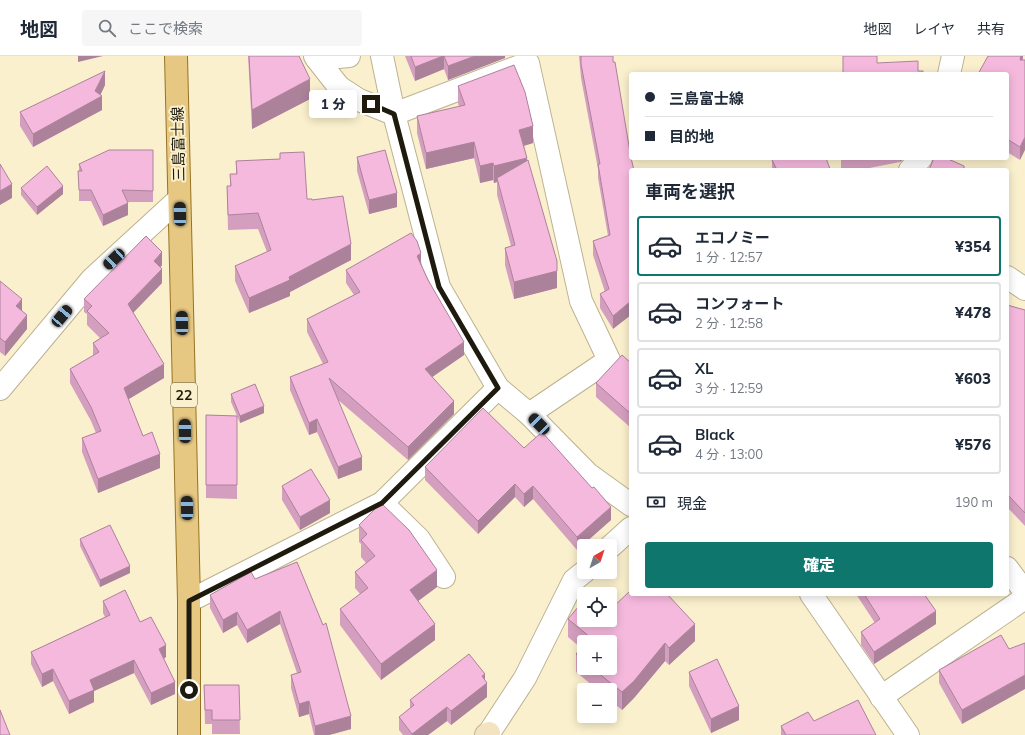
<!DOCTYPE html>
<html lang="ja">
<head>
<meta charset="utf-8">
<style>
  body { margin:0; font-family:Mulish,"Noto Sans JP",sans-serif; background:#f6f6f7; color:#1f2937; height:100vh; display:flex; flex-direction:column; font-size:15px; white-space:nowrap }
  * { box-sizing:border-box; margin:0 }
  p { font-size:13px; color:#747a83 }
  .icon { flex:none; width:22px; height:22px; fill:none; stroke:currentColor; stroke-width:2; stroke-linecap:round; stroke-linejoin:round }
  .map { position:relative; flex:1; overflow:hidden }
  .side { position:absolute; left:629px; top:112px; width:380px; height:428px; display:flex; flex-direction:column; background:#fff; border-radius:4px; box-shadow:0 2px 10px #0003 }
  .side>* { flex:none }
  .hud { position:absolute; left:629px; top:16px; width:380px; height:88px; border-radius:4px; box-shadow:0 2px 10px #0003; display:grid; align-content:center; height:88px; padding:0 16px; background:#fff }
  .needle { width:26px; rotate:39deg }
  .fabs { position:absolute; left:577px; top:483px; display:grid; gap:8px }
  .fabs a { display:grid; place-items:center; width:40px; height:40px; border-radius:4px; background:#fff; box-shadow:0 2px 10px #0003; font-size:20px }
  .end { position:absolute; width:18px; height:18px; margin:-9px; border:5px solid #1e1a0e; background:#fff; box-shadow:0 0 0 2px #fff }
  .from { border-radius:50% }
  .bubble { position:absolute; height:28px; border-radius:4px; background:#fff; box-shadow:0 2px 10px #0003; font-size:13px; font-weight:800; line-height:28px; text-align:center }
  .car { position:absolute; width:12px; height:24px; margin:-12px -6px; border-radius:5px; box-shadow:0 0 3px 1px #0007; background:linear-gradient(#222 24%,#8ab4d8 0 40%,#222 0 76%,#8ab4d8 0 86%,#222 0) }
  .hud b { display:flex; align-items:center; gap:14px; height:38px; font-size:15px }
  .hud b+b { border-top:1px solid #e0e1e3 }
  .hud i { width:10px; height:10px; background:#1f2937 }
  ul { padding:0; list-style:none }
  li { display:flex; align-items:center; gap:12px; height:60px; margin:0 8px 6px; padding:0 8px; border:2px solid #e0e1e3; border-radius:4px }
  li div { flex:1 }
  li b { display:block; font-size:15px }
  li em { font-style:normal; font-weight:800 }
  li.active { border-color:#0f766e }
  li>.icon { width:36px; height:36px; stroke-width:1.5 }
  h2 { padding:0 16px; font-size:18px; line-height:48px }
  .pay { display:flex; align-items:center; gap:10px; height:44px; padding:0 16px; font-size:15px }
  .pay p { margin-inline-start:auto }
  .button { display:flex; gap:8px; margin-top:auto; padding:8px 16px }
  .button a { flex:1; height:46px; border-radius:4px; background:#0f766e; color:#fff; font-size:16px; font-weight:800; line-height:46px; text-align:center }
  header { display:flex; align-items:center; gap:24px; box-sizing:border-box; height:56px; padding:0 20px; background:#fff; border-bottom:1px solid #e0e1e3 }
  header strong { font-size:19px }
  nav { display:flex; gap:22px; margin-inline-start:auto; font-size:14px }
  .search { width:280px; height:36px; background:#f6f6f7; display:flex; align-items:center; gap:10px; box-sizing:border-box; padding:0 14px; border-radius:4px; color:#747a83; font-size:15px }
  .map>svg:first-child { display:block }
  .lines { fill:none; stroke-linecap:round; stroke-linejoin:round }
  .street-casing { stroke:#bcb291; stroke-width:24 }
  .secondary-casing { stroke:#bcb291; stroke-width:24 }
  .primary-casing { stroke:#967324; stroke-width:24 }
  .street { stroke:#fff; stroke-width:22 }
  .secondary { stroke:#f3e3c1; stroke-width:22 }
  .primary { stroke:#e6c883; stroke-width:22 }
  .wall { fill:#d49fbf; fill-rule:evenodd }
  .shaded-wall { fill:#ac829b }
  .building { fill:#f6b9de; stroke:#ac829b }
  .route { stroke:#1e1a0e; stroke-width:5 }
  .labels { text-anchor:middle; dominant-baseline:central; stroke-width:4; stroke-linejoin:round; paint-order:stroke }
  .shield { fill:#faf0cd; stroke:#605a47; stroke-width:1 }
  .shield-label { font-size:14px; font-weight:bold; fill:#1e1a0e }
  .street-label { font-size:15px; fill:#1e1a0e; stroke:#faf0cd }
</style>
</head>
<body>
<header>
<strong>地図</strong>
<div class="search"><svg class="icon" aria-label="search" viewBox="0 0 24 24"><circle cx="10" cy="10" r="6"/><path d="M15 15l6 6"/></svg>ここで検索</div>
<nav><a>地図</a><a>レイヤ</a><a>共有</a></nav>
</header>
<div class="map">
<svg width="1025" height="679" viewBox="0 0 1025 679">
  <rect width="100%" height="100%" fill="#faf0cd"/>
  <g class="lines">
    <g class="street-casing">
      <g id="street">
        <polyline points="315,0 317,3 349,0"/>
        <polyline points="317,3 339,31 359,44 394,58 439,231 498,332"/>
        <polyline points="949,18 953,0"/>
        <polyline points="910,114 921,102"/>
        <polyline points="1007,221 1025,233"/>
        <polyline points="0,333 92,223 179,143"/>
        <polyline points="529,358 588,418 631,449"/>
        <polyline points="382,447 419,483 444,521"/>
        <polyline points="610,491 631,472"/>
        <polyline points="1007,512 1025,536"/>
        <polyline points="811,538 908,679"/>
        <polyline points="189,545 382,447 498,332 529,358 609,304 581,245 528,7 394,58 382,0"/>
        <polyline points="881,641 1025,542"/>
        <polyline points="490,679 489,677 525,622 574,524 584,516"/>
      </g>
    </g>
    <g class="secondary-casing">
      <polyline id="secondary" points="486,679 489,677"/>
    </g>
    <g class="primary-casing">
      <polyline id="primary" points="176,0 189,545 189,679"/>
    </g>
    <use href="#street" class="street"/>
    <use href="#secondary" class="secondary"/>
    <use href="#primary" class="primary"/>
  </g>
  <g class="wall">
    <polygon points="248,0 299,0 310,43 252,73"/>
    <polygon points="405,0 505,0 505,2 448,24 444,13 415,25"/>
    <polygon points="579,0 613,0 613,273 600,252 600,238 605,236 593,199 593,185 608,180 598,122 598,113 581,22"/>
    <polygon points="988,0 1023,0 1020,104 1007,96 1007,18"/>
    <polygon points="105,29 100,39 102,54 33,91 20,70 20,56"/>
    <polygon points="458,30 533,87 524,90 557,232 514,243 505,209 505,192 511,190 497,139 497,126 494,127 493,124 480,127 474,102 426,113 417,77 417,60 459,51 458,47"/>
    <polygon points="153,94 153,146 127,146 128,159 103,170 91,145 79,145 79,108"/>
    <polygon points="280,97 307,143 312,144 351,204 290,236 290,240 249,257 235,225 235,210 267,196 258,173 228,174 227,130 230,130 230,118 236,118 236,105 280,103"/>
    <polygon points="357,101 397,151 369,158 357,115"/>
    <polygon points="841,102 904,102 900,106 859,114 841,114"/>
    <polygon points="772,104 830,114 772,114"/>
    <polygon points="21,132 63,138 37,159 21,139"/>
    <polygon points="421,208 464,299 432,321 454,358 408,404 337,343 362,414 338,423 317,376 309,379 290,334 290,321 323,308 307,276 307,263 354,239 346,227 346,214"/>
    <polygon points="162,209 161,211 162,227 133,257 164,322 128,343 143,380 160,412 98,437 82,396 82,382 96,377 91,365 70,327 70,313 93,300 93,287 100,282 87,269 87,258 84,256 84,243"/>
    <polygon points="0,225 22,255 27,273 5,300 0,296"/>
    <polygon points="1007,249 1025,254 1025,470 1007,451"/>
    <polygon points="631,307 631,372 596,341 596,327"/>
    <polygon points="231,338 264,357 240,367 231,346"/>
    <polygon points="206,359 237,360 237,443 206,442"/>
    <polygon points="524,392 611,464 577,494 533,443 524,451 515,441 478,478 425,424 425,411"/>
    <polygon points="282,430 330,457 300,474 282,444"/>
    <polygon points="359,469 437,531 418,545 435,584 381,624 340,569 340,553 360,538 355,532 355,516 366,507 361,501 361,488 359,486"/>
    <polygon points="80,483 130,517 100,531 80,490"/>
    <polygon points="297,506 351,673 329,679 314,679 309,658 299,661 291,632 291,619 297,617 280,568 247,587 237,569 223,577 210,552 210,539 255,523"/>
    <polygon points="856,538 924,538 936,568 874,608 861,589 861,576 875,567"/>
    <polygon points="103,545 166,601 164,603 175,638 151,649 134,617 94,635 94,646 69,658 53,625 42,631 31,608 31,596 105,561 103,557"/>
    <path d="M568,563L695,585L669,609L665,605L634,642L622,654L610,644V634H598L576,616V598L581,592L568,581ZM584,586H610V612H584Z"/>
    <polygon points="1009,593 962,668 939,627 939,614"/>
    <polygon points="689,616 739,664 711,677 689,630"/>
    <polygon points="485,624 487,641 451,669 447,665 428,679 403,679 399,674 399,661 410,652 410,644"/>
    <polygon points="204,629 239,629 240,678 212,678 212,668 205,668"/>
    <polygon points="814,665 876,679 781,679 781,670"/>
  </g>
  <g class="shaded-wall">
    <polygon points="78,0 103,0 78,6"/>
    <polygon points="443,0 444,0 444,13 415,25 415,11"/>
    <polygon points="475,0 505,0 505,2 448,24 448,10"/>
    <polygon points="1021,0 1023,0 1020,17 1020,4"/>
    <polygon points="105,15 105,29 99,42 102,40 102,54 33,91 33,78 95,35"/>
    <polygon points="310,23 310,43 252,73 252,54"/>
    <polygon points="533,70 533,87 519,91 519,74"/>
    <polygon points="1025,81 1025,94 1020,104 1020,91"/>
    <polygon points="474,86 474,102 426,113 426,97"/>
    <polygon points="527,102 527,119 497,122 497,126 494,127 494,110"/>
    <polygon points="900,102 904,102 900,106"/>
    <polygon points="493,107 493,124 480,127 480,110"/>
    <polygon points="12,128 12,142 0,149 0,135"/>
    <polygon points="63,130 63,138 37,159 37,151"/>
    <polygon points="397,137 397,151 369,158 369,144"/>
    <polygon points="128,147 128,159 103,170 103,159"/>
    <polygon points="351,188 351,204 290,236 290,240 249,257 249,242 289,221"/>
    <polygon points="162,196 162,209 154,219 154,205"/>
    <polygon points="421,197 421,210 417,200"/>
    <polygon points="162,213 162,227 128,262 128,248"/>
    <polygon points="557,215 557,232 514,243 514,226"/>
    <polygon points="22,243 22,257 16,250"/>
    <polygon points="631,245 631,259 613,273 613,260"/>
    <polygon points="27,259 27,273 5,300 5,286"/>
    <polygon points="464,286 464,299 425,326 425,313"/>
    <polygon points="164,308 164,322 124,346 124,332"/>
    <polygon points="454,345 454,358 408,404 408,391"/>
    <polygon points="264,350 264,357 240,367 240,360"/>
    <polygon points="317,363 317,376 309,379 309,367"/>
    <polygon points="160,398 160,412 98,437 98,423"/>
    <polygon points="362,401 362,414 338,423 338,411"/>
    <polygon points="515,428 515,441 478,478 478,465"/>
    <polygon points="533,430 533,443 524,451 524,438"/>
    <polygon points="330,444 330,457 300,474 300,461"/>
    <polygon points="611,451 611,464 577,494 577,481"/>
    <polygon points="130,510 130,517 100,531 100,524"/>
    <polygon points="437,514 437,531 410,551 410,534"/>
    <polygon points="280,555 280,568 247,587 247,574"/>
    <polygon points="936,555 936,568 874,608 874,596"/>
    <polygon points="237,556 237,569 223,577 223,564"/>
    <polygon points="435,568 435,584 381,624 381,608"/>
    <polygon points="695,568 695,585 669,609 669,592"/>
    <polygon points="665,587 665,605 634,642 622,654 622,636"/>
    <polygon points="166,589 166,601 159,605 159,593"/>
    <polygon points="134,604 134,617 94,635 94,646 69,658 69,645 90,624"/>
    <polygon points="53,613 53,625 42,631 42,618"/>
    <polygon points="485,618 485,629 487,627 487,641 451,669 451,655 482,620"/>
    <polygon points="1025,619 1025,633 962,668 962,654"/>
    <polygon points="175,626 175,638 151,649 151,637"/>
    <polygon points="309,645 309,658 299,661 299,648"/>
    <polygon points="739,650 739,664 711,677 711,663"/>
    <polygon points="447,651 447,665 428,679 412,679 412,678"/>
    <polygon points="351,660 351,673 329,679 315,679 315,670"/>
  </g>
  <g class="building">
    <polygon points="249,0 299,0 310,23 252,54"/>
    <polygon points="411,0 443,0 415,11"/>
    <polygon points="444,0 475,0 448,10"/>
    <polygon points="581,0 613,0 613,6 615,6 631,102 634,114 631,114 631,245 613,260 600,238 609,233 593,185 610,179 598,108 600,108 581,8"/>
    <polygon points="843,0 877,0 877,7 918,5 918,15 923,15 923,18 843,18"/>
    <polygon points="988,0 1021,0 1020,4 1025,4 1025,81 1020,91 1007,83 1007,18 978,18"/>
    <polygon points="514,9 525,36 533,70 519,74 527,102 494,110 493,107 480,110 474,86 426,97 417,60 465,49 458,30"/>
    <polygon points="105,15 95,35 102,40 33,78 20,56"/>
    <polygon points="109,94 153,94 153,135 122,134 128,147 103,159 91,134 79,134 78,115 82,115 79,108"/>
    <polygon points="385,94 397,137 369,144 357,101"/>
    <polygon points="304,96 307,143 312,143 312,144 343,140 351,188 289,221 290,224 249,242 235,210 271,194 258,157 228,159 227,130 231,130 230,118 237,118 236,105 280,103 280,97"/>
    <polygon points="776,102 826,102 830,113 827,114 777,114 772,104"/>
    <polygon points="934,102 946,102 964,110 964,112 968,114 929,114"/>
    <polygon points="528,104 557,205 557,215 514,226 505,192 515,189 497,122"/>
    <polygon points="0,108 12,128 0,135"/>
    <polygon points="47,110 63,130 37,151 21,132"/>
    <polygon points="411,177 417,185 421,197 417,200 428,224 464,286 425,313 454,345 408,391 329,322 362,401 338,411 317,363 309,367 290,321 328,306 307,263 360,236 346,214"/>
    <polygon points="146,180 162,196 154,205 162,213 128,248 164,308 124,332 143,380 152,376 160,398 98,423 82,382 101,375 91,351 70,313 99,296 93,287 109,277 87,255 92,250 84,243"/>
    <polygon points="0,225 22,243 16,250 27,259 5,286 0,282"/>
    <polygon points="1007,249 1025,254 1025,457 1007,438"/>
    <polygon points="622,299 631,307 631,358 596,327"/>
    <polygon points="255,328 264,350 240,360 231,338"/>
    <polygon points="483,352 524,392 542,376 592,432 594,431 611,451 577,481 533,430 524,438 515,428 478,465 425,411"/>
    <polygon points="206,359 237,360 237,429 206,429"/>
    <polygon points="311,413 330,444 300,461 282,430"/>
    <polygon points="381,447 409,474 437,514 410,534 435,568 381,608 340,553 368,532 355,516 375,500 361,484 367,478 359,469"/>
    <polygon points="110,469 130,510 100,524 80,483"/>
    <polygon points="297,506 323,569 326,567 351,660 315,670 309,645 299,648 291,619 301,616 280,555 247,574 237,556 223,564 210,539 251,516 255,523"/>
    <polygon points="125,534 140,566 151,561 166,589 159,593 175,626 151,637 134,604 90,624 94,634 69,645 53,613 42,618 31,596 110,559 103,545"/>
    <polygon points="631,534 631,538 667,538 695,568 669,592 665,587 634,625 622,636 592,612 610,612 610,586 586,586 590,581 568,563 584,544 584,564 610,564 610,553 611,553"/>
    <polygon points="864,538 924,538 936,555 874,596 861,576 880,563"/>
    <polygon points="1001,579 1009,593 1025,587 1025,619 962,654 939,614"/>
    <polygon points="584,588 584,605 576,598"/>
    <polygon points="469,598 485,618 482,620 487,627 451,655 447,651 412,678 399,661 414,649 410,644"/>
    <polygon points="717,603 739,650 711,663 689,616"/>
    <polygon points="204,629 239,629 240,664 212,664 212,654 205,654"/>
    <polygon points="858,644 876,679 786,679 781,670 808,656 814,665"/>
    <polygon points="0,654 10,679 0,679"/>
  </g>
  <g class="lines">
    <polyline class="route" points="189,634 189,545 382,447 498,332 439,231 394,58 371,48"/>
  </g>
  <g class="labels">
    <rect class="shield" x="171" y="327" width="26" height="24" rx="3"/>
    <g class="shield-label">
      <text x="184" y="339">22</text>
    </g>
    <g class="street-label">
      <text transform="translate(178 88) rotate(-91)">三島富士線</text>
    </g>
  </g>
</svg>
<div class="fabs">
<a><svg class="needle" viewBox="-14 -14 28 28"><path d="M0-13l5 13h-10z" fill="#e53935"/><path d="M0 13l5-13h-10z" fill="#747a83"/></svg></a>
<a><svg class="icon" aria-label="locate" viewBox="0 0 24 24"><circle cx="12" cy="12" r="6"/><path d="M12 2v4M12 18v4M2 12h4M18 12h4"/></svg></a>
<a>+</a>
<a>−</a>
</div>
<i class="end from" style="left:189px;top:634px"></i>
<i class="end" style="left:371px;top:48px"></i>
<div class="bubble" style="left:309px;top:34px;width:48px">1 分</div>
<i class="car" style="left:180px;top:158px;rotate:359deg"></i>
<i class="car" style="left:114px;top:203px;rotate:227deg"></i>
<i class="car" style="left:62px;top:260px;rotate:40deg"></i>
<i class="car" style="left:182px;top:267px;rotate:359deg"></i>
<i class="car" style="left:539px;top:368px;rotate:315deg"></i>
<i class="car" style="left:185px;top:375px;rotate:359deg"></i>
<i class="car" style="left:187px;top:452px;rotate:359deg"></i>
<div class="hud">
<b><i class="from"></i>三島富士線</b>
<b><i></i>目的地</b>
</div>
<section class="side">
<h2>車両を選択</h2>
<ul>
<li class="active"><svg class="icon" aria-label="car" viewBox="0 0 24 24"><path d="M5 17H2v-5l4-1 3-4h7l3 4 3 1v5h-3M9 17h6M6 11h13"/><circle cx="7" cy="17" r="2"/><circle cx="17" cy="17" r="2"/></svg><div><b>エコノミー</b><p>1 分 · 12:57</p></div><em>¥354</em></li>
<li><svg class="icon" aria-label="car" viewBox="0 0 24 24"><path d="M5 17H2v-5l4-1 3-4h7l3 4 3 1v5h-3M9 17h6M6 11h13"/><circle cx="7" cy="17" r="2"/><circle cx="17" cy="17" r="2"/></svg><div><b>コンフォート</b><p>2 分 · 12:58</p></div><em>¥478</em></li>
<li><svg class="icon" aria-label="car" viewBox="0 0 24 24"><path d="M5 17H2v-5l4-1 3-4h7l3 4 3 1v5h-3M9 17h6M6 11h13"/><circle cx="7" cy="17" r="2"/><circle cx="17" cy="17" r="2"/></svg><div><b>XL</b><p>3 分 · 12:59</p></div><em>¥603</em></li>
<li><svg class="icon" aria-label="car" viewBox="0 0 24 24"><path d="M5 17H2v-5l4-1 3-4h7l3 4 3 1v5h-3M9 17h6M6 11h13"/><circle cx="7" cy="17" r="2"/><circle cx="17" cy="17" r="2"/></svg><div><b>Black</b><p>4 分 · 13:00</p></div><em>¥576</em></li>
</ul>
<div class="pay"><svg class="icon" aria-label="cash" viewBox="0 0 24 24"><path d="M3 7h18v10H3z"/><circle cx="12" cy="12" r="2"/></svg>現金<p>190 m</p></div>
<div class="button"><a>確定</a></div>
</section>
</div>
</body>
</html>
